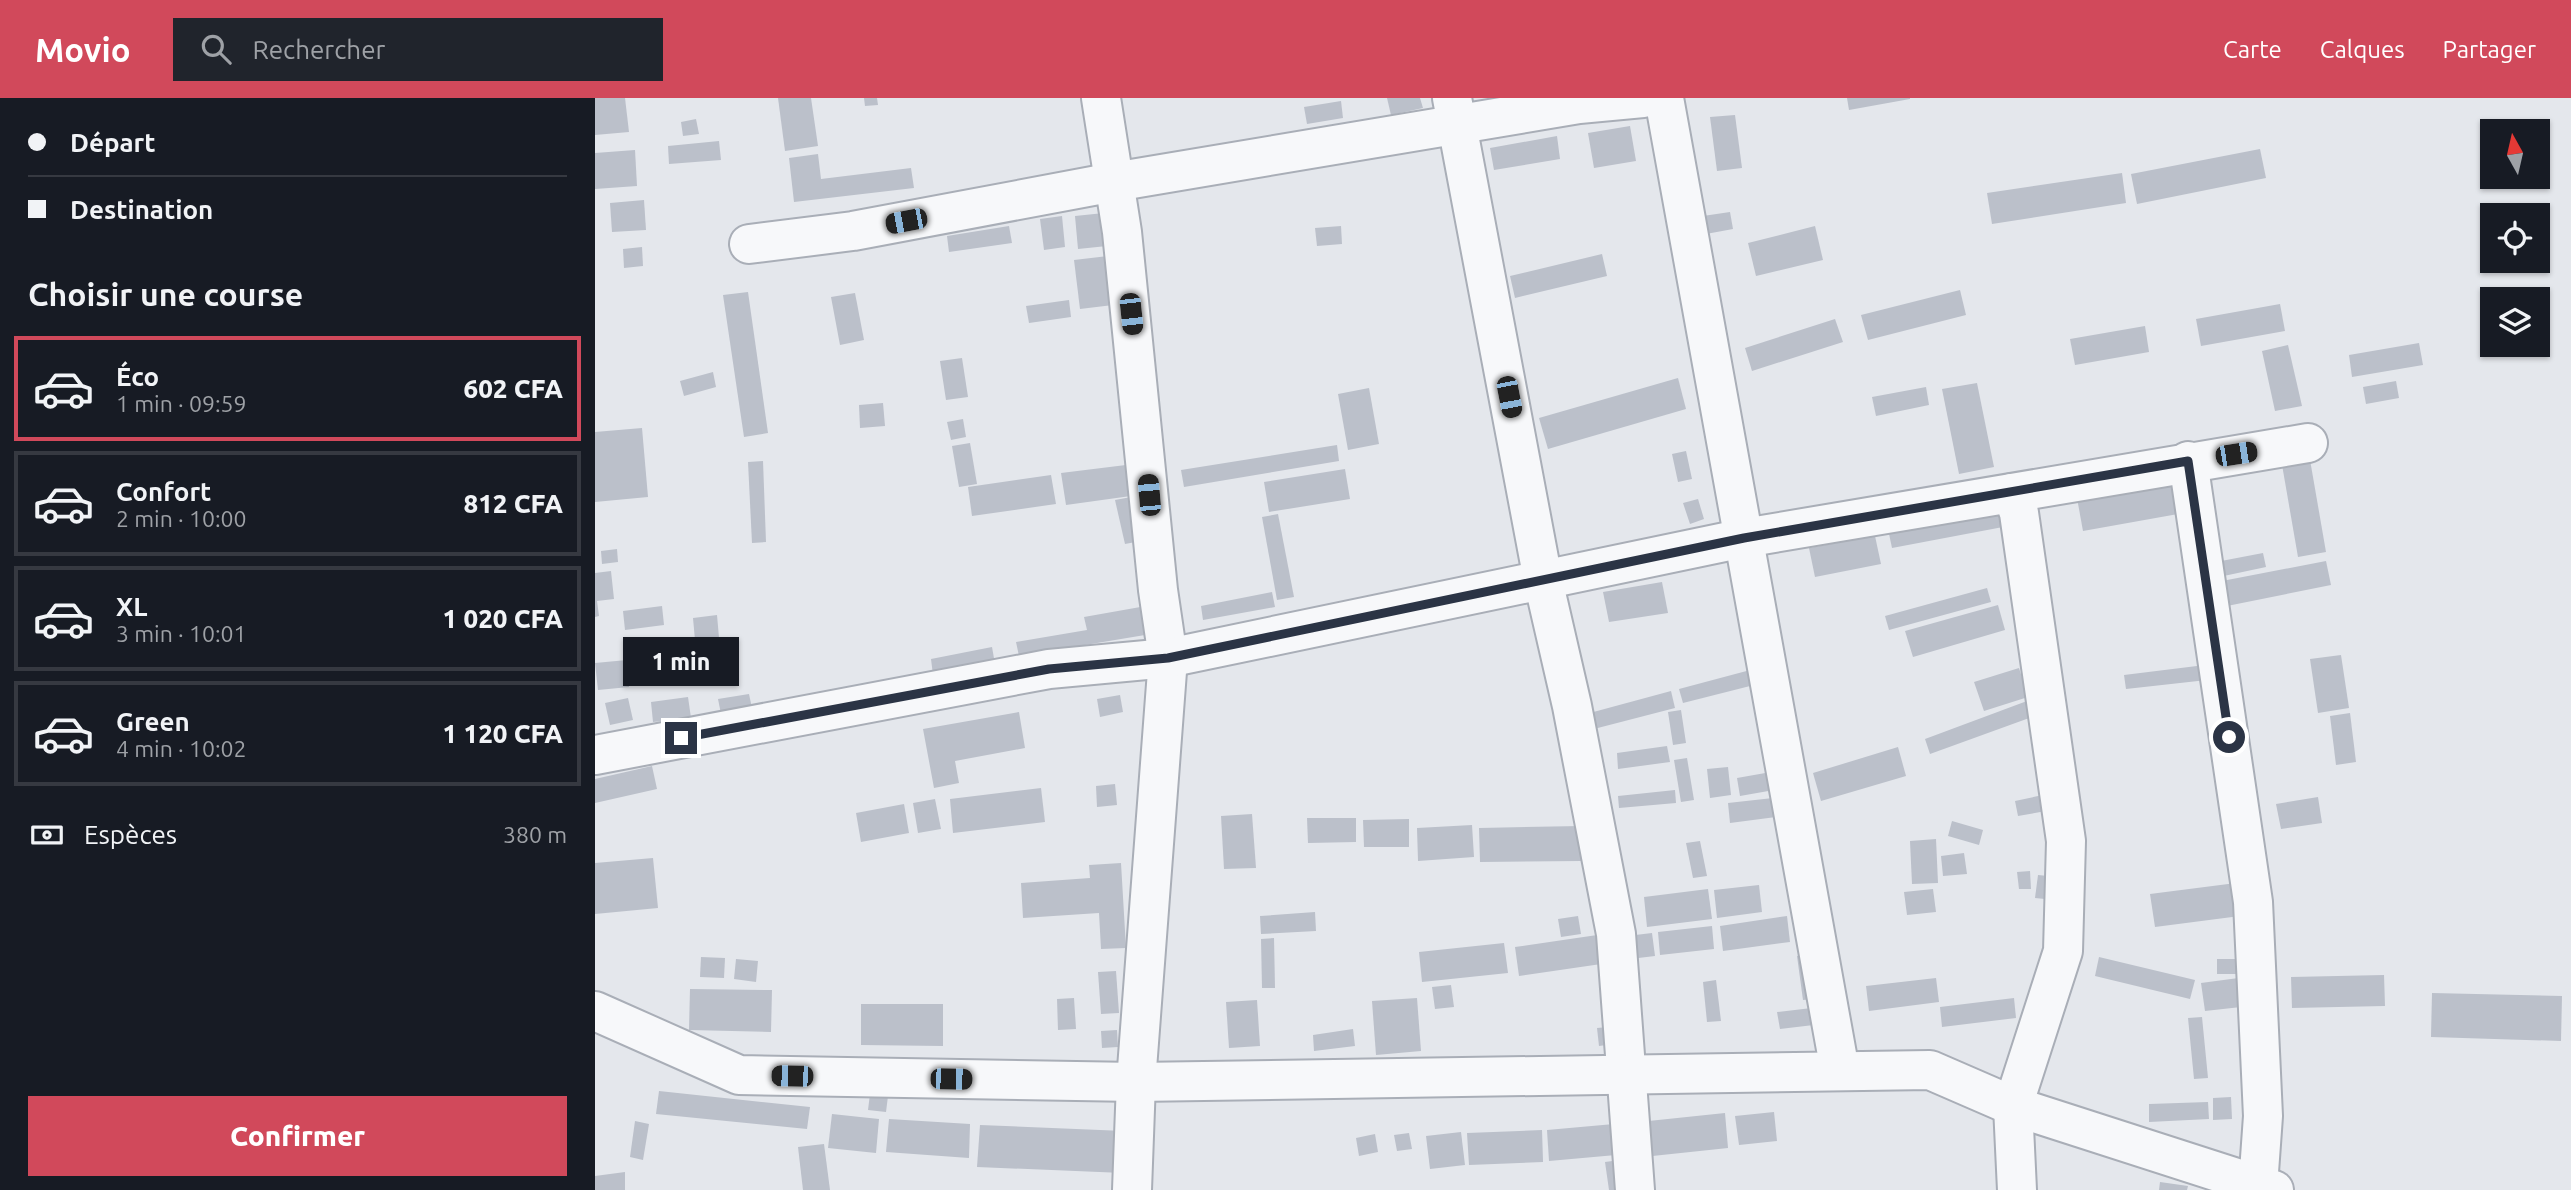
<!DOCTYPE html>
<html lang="fr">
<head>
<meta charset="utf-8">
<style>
  body { margin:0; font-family:Ubuntu,sans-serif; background:#20242c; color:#f1f3f6; height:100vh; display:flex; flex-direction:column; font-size:26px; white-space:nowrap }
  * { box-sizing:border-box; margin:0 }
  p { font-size:23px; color:#9ea1a6 }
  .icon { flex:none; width:38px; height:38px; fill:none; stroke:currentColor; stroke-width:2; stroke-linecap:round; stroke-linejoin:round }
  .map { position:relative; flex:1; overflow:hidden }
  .side { display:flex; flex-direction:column; background:#171b24; width:595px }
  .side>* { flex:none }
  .guide { display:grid; align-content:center; height:154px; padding:0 28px; background:#171b24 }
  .needle { width:46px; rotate:352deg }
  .controls { position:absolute; left:1885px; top:21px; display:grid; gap:14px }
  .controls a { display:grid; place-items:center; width:70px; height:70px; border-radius:0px; background:#171b24; box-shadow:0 2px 5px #0004; font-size:35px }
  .end { position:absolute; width:32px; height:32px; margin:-16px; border:9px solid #2b3445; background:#fff; box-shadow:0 0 0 4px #fff }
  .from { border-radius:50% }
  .bubble { position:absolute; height:49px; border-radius:0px; background:#171b24; box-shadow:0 2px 5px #0004; font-size:23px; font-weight:800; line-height:49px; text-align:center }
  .car { position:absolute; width:21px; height:42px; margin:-21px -10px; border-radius:9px; box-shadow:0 0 5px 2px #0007; background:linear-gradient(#222 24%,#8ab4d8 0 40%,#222 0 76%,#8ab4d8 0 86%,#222 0) }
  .guide b { display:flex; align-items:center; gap:24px; height:66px; font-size:26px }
  .guide b+b { border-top:2px solid #363941 }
  .guide i { width:18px; height:18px; background:#f1f3f6 }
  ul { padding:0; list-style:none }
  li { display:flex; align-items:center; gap:21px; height:105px; margin:0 14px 10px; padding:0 14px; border:4px solid #363941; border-radius:0px }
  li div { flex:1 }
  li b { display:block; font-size:26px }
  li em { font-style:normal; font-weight:800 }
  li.active { border-color:#d1495b }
  li>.icon { width:63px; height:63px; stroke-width:1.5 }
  h2 { padding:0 28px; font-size:32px; line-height:84px }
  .pay { display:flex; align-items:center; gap:18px; height:77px; padding:0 28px; font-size:26px }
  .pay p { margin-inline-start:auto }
  .cta { display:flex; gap:14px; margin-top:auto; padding:14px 28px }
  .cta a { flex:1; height:80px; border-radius:0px; background:#d1495b; color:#fff; font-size:28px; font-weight:800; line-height:80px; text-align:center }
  header { display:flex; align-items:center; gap:42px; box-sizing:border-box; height:98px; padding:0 35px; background:#d1495b; color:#fff }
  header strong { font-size:33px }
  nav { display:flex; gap:38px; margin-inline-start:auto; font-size:24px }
  .search { width:490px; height:63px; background:#20242c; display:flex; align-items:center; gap:18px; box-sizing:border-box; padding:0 24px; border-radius:0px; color:#9ea1a6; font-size:26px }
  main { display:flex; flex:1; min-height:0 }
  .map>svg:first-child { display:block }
  .building { fill:#bbc0ca }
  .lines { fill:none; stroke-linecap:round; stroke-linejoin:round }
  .street-casing { stroke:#a9aeb7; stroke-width:42 }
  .street { stroke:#f7f8fa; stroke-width:38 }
  .route { stroke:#2b3445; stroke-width:9 }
</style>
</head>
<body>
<header>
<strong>Movio</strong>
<div class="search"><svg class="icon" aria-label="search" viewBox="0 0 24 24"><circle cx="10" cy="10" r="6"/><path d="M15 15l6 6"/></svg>Rechercher</div>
<nav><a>Carte</a><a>Calques</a><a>Partager</a></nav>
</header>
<main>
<section class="side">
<div class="guide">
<b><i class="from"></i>Départ</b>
<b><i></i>Destination</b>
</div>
<h2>Choisir une course</h2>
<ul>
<li class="active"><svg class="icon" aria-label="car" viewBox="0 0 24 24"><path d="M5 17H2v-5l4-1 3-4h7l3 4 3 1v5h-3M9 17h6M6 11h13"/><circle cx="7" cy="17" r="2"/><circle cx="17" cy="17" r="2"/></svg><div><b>Éco</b><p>1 min · 09:59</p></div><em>602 CFA</em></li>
<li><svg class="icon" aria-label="car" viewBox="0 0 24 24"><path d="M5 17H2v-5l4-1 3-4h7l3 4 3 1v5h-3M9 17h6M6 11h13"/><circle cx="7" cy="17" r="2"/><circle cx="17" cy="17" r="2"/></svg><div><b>Confort</b><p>2 min · 10:00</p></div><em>812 CFA</em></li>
<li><svg class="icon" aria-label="car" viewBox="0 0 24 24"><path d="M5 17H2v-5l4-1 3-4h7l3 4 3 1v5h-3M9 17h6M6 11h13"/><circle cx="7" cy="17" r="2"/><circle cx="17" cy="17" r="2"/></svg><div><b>XL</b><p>3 min · 10:01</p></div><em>1 020 CFA</em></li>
<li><svg class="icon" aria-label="car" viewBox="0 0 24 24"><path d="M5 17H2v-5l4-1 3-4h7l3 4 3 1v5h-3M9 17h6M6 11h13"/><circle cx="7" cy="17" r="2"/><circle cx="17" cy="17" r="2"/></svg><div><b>Green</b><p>4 min · 10:02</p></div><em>1 120 CFA</em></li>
</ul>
<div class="pay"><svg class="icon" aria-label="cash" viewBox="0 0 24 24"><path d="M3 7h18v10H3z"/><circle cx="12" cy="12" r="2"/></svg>Espèces<p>380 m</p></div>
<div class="cta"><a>Confirmer</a></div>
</section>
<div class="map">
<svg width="1976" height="1092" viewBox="0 0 1976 1092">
  <rect width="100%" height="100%" fill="#e4e7ec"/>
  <g class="building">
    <polygon points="0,0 30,0 34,34 0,37"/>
    <polygon points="183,0 216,0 223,48 190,53"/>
    <polygon points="269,0 282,0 283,7 270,8"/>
    <polygon points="792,0 825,0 828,10 796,17"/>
    <polygon points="1252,0 1315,0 1315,1 1254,12"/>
    <polygon points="746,3 748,20 712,26 709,9"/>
    <polygon points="1140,17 1147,70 1122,73 1115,19"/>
    <polygon points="101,21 104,36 88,38 86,24"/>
    <polygon points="1035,28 1041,63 999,70 993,35"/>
    <polygon points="962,38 965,61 899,72 895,50"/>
    <polygon points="124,43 126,62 74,66 73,48"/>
    <polygon points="1665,51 1671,80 1542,106 1536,76"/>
    <polygon points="40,52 42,88 0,91 0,55"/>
    <polygon points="223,56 226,81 316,70 319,90 199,104 194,60"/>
    <polygon points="1527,75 1531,105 1397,126 1392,95"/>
    <polygon points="49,102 51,132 17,134 15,105"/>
    <polygon points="1135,114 1138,131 1111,136 1108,118"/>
    <polygon points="509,115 512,148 483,151 480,118"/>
    <polygon points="467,118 470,149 449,152 445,121"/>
    <polygon points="414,128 417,145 354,154 352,138"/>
    <polygon points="746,128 747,146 722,148 720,130"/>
    <polygon points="1220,128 1228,162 1161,178 1153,145"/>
    <polygon points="47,149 48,168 29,170 28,151"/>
    <polygon points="1007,156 1012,178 920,200 915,178"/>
    <polygon points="513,158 518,207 485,211 479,162"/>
    <polygon points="1365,192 1371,217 1273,242 1266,217"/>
    <polygon points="153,194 173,335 149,339 128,197"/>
    <polygon points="260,195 269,242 245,247 236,199"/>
    <polygon points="474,202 476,219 434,225 431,208"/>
    <polygon points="1685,206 1690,233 1606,248 1601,221"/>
    <polygon points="1240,221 1248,244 1157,273 1150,250"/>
    <polygon points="1550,228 1554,254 1480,267 1475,241"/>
    <polygon points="1824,245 1828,267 1757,279 1754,257"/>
    <polygon points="1693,247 1707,308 1680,313 1667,253"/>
    <polygon points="367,260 373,299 351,302 345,263"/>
    <polygon points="118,274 121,289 89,298 85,283"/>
    <polygon points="1083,280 1091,311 953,351 944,320"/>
    <polygon points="1801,283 1804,300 1771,306 1768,289"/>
    <polygon points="1382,285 1399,369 1364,376 1347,291"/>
    <polygon points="1331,289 1334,307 1281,318 1277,299"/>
    <polygon points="774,290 784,346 753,352 743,296"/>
    <polygon points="288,305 290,328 265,330 264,307"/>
    <polygon points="368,321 371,339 356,342 352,324"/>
    <polygon points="47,330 53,399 0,404 0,334"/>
    <polygon points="375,345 382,386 364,389 357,348"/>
    <polygon points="742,347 744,363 589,389 586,372"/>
    <polygon points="1091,353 1097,381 1083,384 1077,356"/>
    <polygon points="1714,356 1731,454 1703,459 1686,361"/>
    <polygon points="168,363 171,444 157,445 153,364"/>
    <polygon points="539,366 543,397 471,407 466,375"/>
    <polygon points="750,371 755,401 674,414 669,384"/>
    <polygon points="456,377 461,406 377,418 373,389"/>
    <polygon points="1577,382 1583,416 1488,433 1482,400"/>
    <polygon points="536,399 546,443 530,446 520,402"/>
    <polygon points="1103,401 1109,421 1095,426 1088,405"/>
    <polygon points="1405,410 1408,429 1297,450 1293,431"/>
    <polygon points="683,416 699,499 682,502 667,419"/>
    <polygon points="1280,438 1286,466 1220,479 1214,450"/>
    <polygon points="22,451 23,464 7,466 6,453"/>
    <polygon points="1668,455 1671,469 1624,479 1621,464"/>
    <polygon points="1731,463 1736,487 1632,508 1627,483"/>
    <polygon points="16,473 19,501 2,503 4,518 0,519 0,475"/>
    <polygon points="1067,484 1073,515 1014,524 1008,494"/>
    <polygon points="1392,490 1396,504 1294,532 1290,518"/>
    <polygon points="677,494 680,509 608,522 606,508"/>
    <polygon points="1403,507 1410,532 1318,559 1310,533"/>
    <polygon points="67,508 69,527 30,532 28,513"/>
    <polygon points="551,508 556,536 424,558 421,544 492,532 489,519"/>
    <polygon points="122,517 125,551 101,553 98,520"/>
    <polygon points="397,549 400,566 338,577 336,561"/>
    <polygon points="1746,557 1754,610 1723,615 1715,561"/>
    <polygon points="32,562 34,589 3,592 0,565"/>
    <polygon points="1610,567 1612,582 1531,591 1529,577"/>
    <polygon points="1424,570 1433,599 1389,613 1379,584"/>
    <polygon points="1159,571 1163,586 1088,605 1084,591"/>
    <polygon points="1076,593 1080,610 995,632 991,616"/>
    <polygon points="154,596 158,615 127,621 123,601"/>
    <polygon points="525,597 528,614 505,619 502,601"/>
    <polygon points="93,599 96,620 58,624 56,604"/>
    <polygon points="33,600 38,622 15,627 10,605"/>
    <polygon points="1432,603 1437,619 1335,656 1330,641"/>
    <polygon points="1086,612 1091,645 1078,647 1073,614"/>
    <polygon points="424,614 430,650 360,663 364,685 339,690 328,631"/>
    <polygon points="1755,615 1761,664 1741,667 1735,618"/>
    <polygon points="1072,648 1075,664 1023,671 1022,655"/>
    <polygon points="1303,649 1311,678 1226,703 1218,675"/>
    <polygon points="1092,660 1099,702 1086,704 1079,662"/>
    <polygon points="57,668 62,691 0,705 0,681"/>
    <polygon points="1133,669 1136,697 1115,700 1112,671"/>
    <polygon points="1176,674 1179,692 1145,698 1142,680"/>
    <polygon points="520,686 522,707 502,709 501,688"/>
    <polygon points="446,690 450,724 358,735 355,701"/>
    <polygon points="1080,692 1081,705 1024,710 1023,698"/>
    <polygon points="1448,697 1451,713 1423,718 1420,703"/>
    <polygon points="1723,699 1727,725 1686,731 1681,706"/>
    <polygon points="1178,700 1181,719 1135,725 1133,705"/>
    <polygon points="340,701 346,731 323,735 318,705"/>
    <polygon points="309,706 314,735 266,744 261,715"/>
    <polygon points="657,716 661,770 629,771 626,718"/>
    <polygon points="712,720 761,720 761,744 713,745"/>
    <polygon points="814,721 814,749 769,749 768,722"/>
    <polygon points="1357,723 1388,732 1384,747 1353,738"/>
    <polygon points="877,727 879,759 823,763 822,730"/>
    <polygon points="986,728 986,763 885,764 884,730"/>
    <polygon points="1341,741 1343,785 1317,786 1315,743"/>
    <polygon points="1105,743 1112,778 1098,780 1091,745"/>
    <polygon points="1369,755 1372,776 1348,778 1346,758"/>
    <polygon points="58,760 63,810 0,816 0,765"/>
    <polygon points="526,765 531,850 506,851 504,815 428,820 426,785 495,780 494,767"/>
    <polygon points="1435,773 1436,791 1424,791 1422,774"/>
    <polygon points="1443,777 1453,778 1450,801 1440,800"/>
    <polygon points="1641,785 1645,818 1560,829 1555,796"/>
    <polygon points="1164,787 1167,814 1122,820 1119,792"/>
    <polygon points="1113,791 1117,821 1052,829 1049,799"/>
    <polygon points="1338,791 1341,814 1312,817 1309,794"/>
    <polygon points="720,814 721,833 666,836 665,818"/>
    <polygon points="983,818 986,836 966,839 963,821"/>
    <polygon points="1192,818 1195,844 1128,853 1125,828"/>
    <polygon points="1117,828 1119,851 1065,857 1063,834"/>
    <polygon points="1057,835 1060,858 1035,861 1032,838"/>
    <polygon points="1009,836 1013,865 924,878 920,849"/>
    <polygon points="679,840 680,890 667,890 666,841"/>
    <polygon points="909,845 913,875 827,884 824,854"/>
    <polygon points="1212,856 1218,901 1208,902 1202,858"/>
    <polygon points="106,859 130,860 129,880 105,879"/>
    <polygon points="1504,859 1600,882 1595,901 1500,878"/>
    <polygon points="141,861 163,863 161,884 139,881"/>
    <polygon points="1622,861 1647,861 1646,876 1622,876"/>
    <polygon points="521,873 524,915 506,916 503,874"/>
    <polygon points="1789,877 1790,908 1697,910 1696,879"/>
    <polygon points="1651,879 1655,908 1610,913 1606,885"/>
    <polygon points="1341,880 1344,904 1274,913 1271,888"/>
    <polygon points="1121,882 1126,923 1112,924 1108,884"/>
    <polygon points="856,887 859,909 840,911 837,889"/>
    <polygon points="95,891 177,892 176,934 94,932"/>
    <polygon points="1837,895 1967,898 1966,943 1836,939"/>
    <polygon points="479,900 481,931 463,932 462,901"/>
    <polygon points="822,900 826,953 781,957 777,903"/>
    <polygon points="1419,900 1421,920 1347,929 1345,909"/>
    <polygon points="662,902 665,948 634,950 631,904"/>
    <polygon points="266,906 348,906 348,948 266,947"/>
    <polygon points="1225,909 1227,926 1185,931 1182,914"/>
    <polygon points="1607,919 1613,980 1599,981 1593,920"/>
    <polygon points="1024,928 1026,945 1004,948 1002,930"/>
    <polygon points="758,931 760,948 719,953 718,937"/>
    <polygon points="522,932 523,949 507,950 506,933"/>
    <polygon points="64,993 215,1009 212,1031 61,1016"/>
    <polygon points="275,996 293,998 291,1014 273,1012"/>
    <polygon points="1636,999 1637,1021 1618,1022 1618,1000"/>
    <polygon points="1613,1004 1614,1021 1554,1024 1554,1006"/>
    <polygon points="1179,1014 1182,1043 1144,1047 1140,1018"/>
    <polygon points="1130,1015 1133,1050 1048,1059 1044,1024"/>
    <polygon points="237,1016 284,1021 281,1055 233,1050"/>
    <polygon points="294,1021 375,1026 374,1060 291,1054"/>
    <polygon points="40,1023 54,1026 48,1062 35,1059"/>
    <polygon points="1019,1026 1021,1057 954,1063 952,1032"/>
    <polygon points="385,1027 529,1033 528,1075 382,1069"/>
    <polygon points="947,1032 948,1064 874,1067 872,1035"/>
    <polygon points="866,1034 870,1067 835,1071 831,1038"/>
    <polygon points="814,1035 817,1051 802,1053 799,1037"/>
    <polygon points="780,1036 783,1054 764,1058 761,1040"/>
    <polygon points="229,1046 235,1092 208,1092 203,1049"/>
    <polygon points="1025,1062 1029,1092 1014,1092 1010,1064"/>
    <polygon points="30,1074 30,1092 0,1092 0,1078"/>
    <polygon points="1565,1084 1593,1088 1592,1092 1564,1092"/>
  </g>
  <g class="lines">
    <g class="street-casing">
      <g id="street">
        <polyline points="506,0 527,134 563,492 573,560 541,984 537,1092"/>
        <polyline points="857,0 948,482 977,608 1021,836 1040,1092"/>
        <polyline points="1069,0 1245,973"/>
        <polyline points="154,146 258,133 519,84 984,6 1048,0"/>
        <polyline points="1593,363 1658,804 1668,1018 1663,1088"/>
        <polyline points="1417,395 1424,415 1471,743 1468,853 1418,1008 1422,1092"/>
        <polyline points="0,657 454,571 573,560 1149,440 1713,345"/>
        <polyline points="0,913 144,977 541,984 1335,972 1418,1008 1679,1092"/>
      </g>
    </g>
    <use href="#street" class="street"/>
  </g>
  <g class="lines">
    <polyline class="route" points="86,640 454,571 573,560 1149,440 1593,363 1634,639"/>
  </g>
</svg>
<div class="controls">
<a><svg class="needle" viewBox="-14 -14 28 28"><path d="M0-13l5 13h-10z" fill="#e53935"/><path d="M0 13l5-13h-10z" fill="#9ea1a6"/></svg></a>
<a><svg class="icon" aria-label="locate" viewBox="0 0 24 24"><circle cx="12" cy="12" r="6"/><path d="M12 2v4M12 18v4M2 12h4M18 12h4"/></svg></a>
<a><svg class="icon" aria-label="layers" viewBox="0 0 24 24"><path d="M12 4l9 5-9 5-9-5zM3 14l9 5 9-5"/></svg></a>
</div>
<i class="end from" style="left:1634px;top:639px"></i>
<i class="end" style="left:86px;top:640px"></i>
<div class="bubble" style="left:28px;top:539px;width:116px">1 min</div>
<i class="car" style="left:311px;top:123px;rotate:259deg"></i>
<i class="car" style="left:536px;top:216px;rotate:174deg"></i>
<i class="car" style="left:914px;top:299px;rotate:169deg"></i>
<i class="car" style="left:1641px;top:356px;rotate:81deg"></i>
<i class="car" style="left:554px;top:397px;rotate:355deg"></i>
<i class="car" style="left:197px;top:978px;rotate:271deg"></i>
<i class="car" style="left:356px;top:981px;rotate:91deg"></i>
</div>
</main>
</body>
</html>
